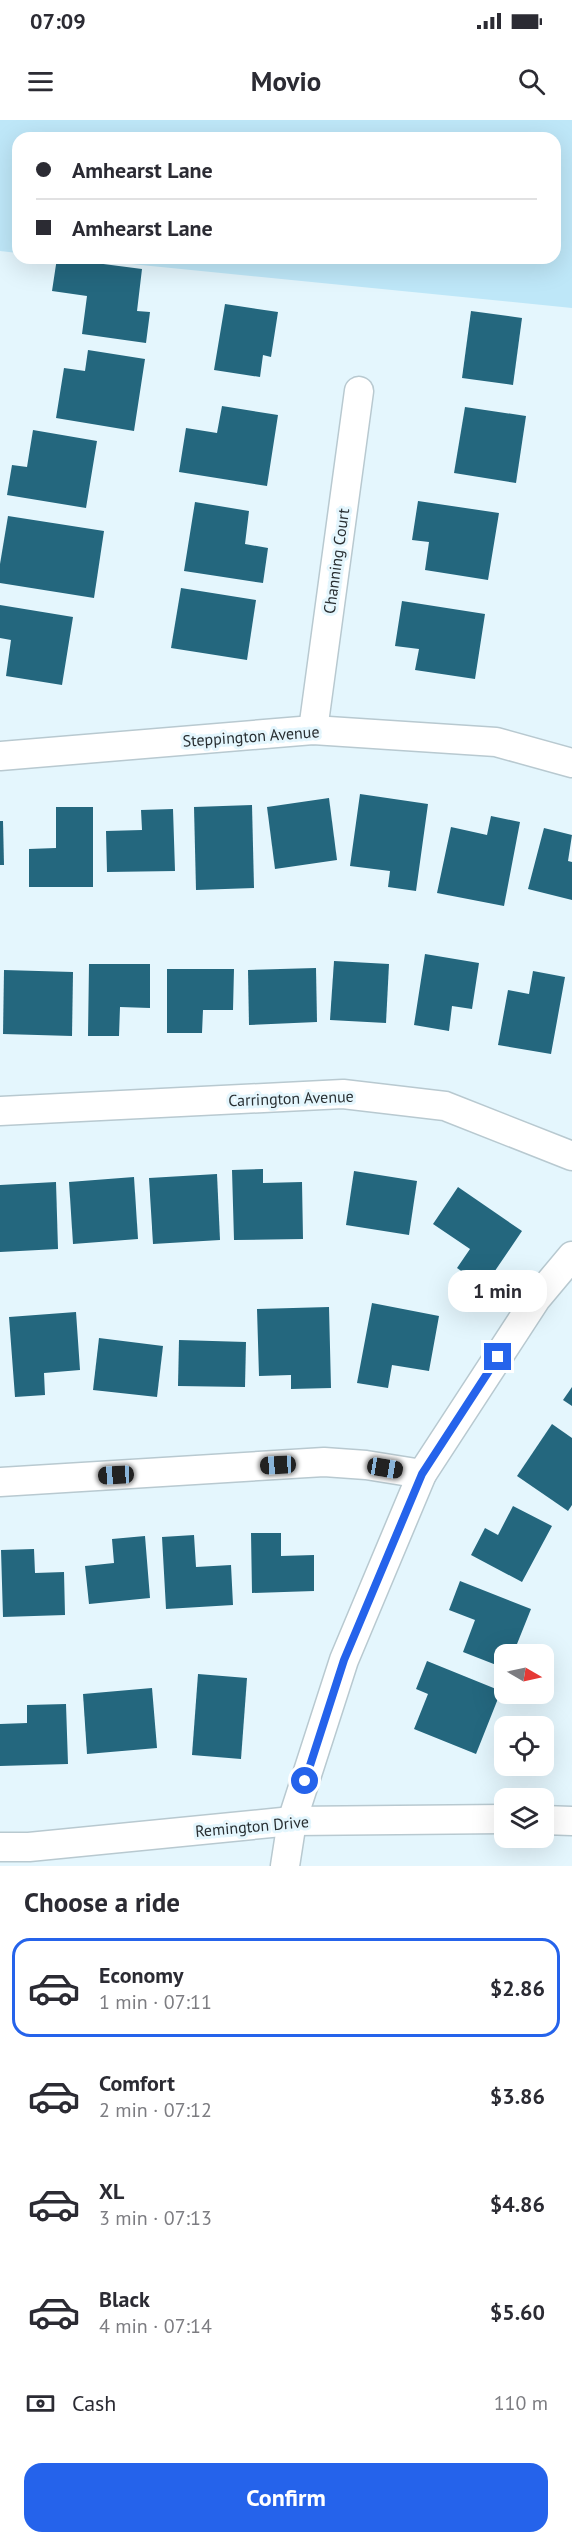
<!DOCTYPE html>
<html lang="en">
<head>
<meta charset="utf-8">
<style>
  body { margin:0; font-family:"PT Sans",sans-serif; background:#f7f7f7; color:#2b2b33; height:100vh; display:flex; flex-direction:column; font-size:22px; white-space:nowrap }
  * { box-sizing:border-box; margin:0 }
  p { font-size:20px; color:#7c7c81 }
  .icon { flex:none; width:33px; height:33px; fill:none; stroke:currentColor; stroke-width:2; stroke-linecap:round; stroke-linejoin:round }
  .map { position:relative; height:1746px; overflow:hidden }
  .sheet { display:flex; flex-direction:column; background:#fff; flex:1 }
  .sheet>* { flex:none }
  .hud { position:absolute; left:12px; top:12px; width:549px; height:132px; border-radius:18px; box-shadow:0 6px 24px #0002; display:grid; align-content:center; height:132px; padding:0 24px; background:#fff }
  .needle { width:39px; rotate:99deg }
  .tools { position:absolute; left:494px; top:1524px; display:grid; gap:12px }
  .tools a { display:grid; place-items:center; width:60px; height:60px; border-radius:12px; background:#fff; box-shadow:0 6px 24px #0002; font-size:30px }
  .end { position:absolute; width:27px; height:27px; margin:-14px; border:8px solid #2563eb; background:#fff; box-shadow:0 0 0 3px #fff }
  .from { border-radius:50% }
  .bubble { position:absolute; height:42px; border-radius:18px; background:#fff; box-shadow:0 6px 24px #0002; font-size:20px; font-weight:700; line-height:42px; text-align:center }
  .car { position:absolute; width:18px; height:36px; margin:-18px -9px; border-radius:8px; box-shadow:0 0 4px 2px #0007; background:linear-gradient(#222 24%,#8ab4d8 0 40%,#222 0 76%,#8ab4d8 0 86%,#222 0) }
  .hud b { display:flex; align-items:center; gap:21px; height:57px; font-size:22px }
  .hud b+b { border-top:2px solid #e1e1e2 }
  .hud i { width:15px; height:15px; background:#2b2b33 }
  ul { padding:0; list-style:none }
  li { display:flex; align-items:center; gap:18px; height:99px; margin:0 12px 9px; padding:0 12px; border:3px solid transparent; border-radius:18px }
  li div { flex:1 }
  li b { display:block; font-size:22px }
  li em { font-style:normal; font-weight:700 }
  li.active { border-color:#2563eb }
  li>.icon { width:54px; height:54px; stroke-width:1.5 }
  h2 { padding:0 24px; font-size:27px; line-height:72px }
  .pay { display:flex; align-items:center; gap:15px; height:66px; padding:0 24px; font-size:22px }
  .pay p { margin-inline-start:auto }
  .action { display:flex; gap:12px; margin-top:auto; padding:12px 24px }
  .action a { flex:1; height:69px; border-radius:18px; background:#2563eb; color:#fff; font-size:24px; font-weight:700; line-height:69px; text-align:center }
  .status { display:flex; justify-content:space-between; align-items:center; height:42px; padding:0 30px; background:#fff; direction:ltr }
  .status svg { height:16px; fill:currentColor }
  header { display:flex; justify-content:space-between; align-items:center; height:78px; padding:0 24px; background:#fff; font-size:27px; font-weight:700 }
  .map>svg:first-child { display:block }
  .green { fill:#bee7f8 }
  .building { fill:#24677e }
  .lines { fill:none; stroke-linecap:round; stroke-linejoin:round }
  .minor-casing { stroke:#b8c9d0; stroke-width:31 }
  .minor { stroke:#fff; stroke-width:28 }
  .route { stroke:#2563eb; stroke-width:8 }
  .labels { text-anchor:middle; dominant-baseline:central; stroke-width:6; stroke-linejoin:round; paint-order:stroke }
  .street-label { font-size:16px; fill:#292f32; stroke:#e4f6fd }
</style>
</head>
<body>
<div class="status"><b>07:09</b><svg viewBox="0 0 49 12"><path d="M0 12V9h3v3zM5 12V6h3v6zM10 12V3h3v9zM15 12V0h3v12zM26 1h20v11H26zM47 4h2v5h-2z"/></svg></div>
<header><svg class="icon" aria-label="menu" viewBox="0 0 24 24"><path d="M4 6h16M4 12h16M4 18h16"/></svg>Movio<svg class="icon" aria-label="search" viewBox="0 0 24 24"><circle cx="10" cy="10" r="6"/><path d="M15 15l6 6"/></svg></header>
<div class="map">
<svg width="572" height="1746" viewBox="0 0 572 1746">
  <rect width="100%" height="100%" fill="#e4f6fd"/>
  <polygon class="green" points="0,0 572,0 572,188 71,138 555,138 555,18 18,18 18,133 0,131"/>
  <g class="building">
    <polygon points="57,138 142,149 137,191 150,192 146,223 82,214 87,176 52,171"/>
    <polygon points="225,184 278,192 271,237 263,235 260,257 214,250"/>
    <polygon points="471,191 522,198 513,265 462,258"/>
    <polygon points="88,230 145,239 134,311 56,298 64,248 85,251"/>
    <polygon points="222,286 278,295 267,366 179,352 186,308 217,313"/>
    <polygon points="465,287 526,296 516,363 454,353"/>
    <polygon points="33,310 97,321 86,388 7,375 12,345 27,347"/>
    <polygon points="418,381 499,393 488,460 425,450 429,422 412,420"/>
    <polygon points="195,382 249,391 245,424 268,428 263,463 184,451"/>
    <polygon points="8,396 104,411 94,478 0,463 0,444"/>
    <polygon points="181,468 256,480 247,540 171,528"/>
    <polygon points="402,481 485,494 475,559 415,550 419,529 395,526"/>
    <polygon points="0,485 73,497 62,565 6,556 11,520 0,518"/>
    <polygon points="360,674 428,684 416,771 388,767 390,751 350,746"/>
    <polygon points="329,678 337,740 275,749 267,687"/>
    <polygon points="252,685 254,768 196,770 194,687"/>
    <polygon points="56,687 93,687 93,767 29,767 29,729 56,728"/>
    <polygon points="173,689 175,751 107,752 106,711 142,710 141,690"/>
    <polygon points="491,696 520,702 504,786 437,773 451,707 487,715"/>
    <polygon points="0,701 3,701 4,745 0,745"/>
    <polygon points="544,708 572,715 568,741 572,742 572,780 528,769"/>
    <polygon points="425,834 479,843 472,889 452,886 449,911 414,905"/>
    <polygon points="334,841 389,844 386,903 330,900"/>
    <polygon points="89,844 150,844 150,888 120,887 119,916 88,916"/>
    <polygon points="316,848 317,902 249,905 248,850"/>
    <polygon points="167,849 234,849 233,890 203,890 202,913 167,913"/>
    <polygon points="4,850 73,852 72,916 3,914"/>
    <polygon points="533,851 565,857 551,934 498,925 508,870 529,874"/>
    <polygon points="263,1049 263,1063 302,1062 303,1119 234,1120 232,1050"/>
    <polygon points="354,1051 417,1061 409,1115 346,1105"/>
    <polygon points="217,1054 220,1120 153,1124 149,1058"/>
    <polygon points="134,1057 138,1119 73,1124 69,1062"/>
    <polygon points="56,1062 58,1129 0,1132 0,1065"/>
    <polygon points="458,1067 522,1111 484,1167 457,1148 470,1129 433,1104"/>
    <polygon points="372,1183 439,1196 429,1251 392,1245 388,1268 357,1263"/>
    <polygon points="329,1187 331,1268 291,1269 291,1255 259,1256 257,1189"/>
    <polygon points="76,1192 80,1250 44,1253 45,1275 15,1277 9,1197"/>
    <polygon points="99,1218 163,1226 157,1277 93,1270"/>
    <polygon points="179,1220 246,1222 245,1267 178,1266"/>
    <polygon points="572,1267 572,1286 563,1280"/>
    <polygon points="552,1304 572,1318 572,1385 568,1391 517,1356"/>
    <polygon points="513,1386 552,1406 522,1462 471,1435 485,1408 498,1415"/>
    <polygon points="251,1413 281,1413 281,1436 314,1435 314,1471 252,1473"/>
    <polygon points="194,1415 196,1447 231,1445 233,1485 166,1489 162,1417"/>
    <polygon points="145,1416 150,1478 89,1484 85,1446 114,1443 112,1419"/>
    <polygon points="34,1429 35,1453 64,1452 65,1495 3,1497 1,1430"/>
    <polygon points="460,1461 531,1489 513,1534 504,1534 504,1548 463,1532 475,1500 449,1490"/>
    <polygon points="427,1541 501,1571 476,1634 414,1609 428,1574 416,1569"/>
    <polygon points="198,1554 247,1558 241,1639 192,1635"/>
    <polygon points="152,1568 157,1628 87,1634 83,1574"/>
    <polygon points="66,1584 68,1644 0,1646 0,1604 27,1603 27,1585"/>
  </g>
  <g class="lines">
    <g class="minor-casing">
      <g id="minor">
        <polyline points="313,610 359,271"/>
        <polyline points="0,636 313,610 496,622 572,643"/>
        <polyline points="0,991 343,974 445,986 572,1036"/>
        <polyline points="0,1362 324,1342 366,1345 422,1354"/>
        <polyline points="543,1700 572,1701"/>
        <polyline points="0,1727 29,1727 292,1701 504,1699"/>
        <polyline points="285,1746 292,1701 344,1540 422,1354 536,1179 572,1136"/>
      </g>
    </g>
    <use href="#minor" class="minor"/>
  </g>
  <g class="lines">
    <polyline class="route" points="305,1661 344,1540 422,1354 498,1237"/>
  </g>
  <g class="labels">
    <g class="street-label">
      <text transform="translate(336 441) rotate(-82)">Channing Court</text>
      <text transform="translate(251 616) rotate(-4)">Steppington Avenue</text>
      <text transform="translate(291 978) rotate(-2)">Carrington Avenue</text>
      <text transform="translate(252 1706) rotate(-5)">Remington Drive</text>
    </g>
  </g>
</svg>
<div class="tools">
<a><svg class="needle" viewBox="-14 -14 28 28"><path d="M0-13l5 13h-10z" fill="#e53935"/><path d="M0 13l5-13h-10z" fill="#7c7c81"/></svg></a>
<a><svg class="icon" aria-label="locate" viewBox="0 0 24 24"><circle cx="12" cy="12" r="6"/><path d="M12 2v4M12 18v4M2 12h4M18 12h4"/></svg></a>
<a><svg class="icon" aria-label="layers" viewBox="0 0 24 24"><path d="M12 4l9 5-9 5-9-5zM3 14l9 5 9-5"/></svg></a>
</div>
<i class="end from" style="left:305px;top:1661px"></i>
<i class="end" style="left:498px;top:1237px"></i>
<div class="bubble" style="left:448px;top:1150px;width:99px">1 min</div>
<i class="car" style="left:278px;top:1345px;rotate:267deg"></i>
<i class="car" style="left:385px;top:1348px;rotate:99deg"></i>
<i class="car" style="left:116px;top:1355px;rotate:267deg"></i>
<div class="hud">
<b><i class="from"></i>Amhearst Lane</b>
<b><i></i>Amhearst Lane</b>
</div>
</div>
<section class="sheet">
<h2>Choose a ride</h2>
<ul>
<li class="active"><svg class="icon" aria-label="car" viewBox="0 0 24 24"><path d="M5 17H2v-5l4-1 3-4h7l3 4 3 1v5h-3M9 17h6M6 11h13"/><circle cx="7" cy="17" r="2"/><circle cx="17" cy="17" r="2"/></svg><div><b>Economy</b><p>1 min · 07:11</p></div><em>$2.86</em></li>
<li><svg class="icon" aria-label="car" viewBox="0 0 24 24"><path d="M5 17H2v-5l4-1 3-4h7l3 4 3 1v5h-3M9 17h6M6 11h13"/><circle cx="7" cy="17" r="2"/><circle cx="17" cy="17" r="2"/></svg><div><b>Comfort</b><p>2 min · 07:12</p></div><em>$3.86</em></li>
<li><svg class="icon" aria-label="car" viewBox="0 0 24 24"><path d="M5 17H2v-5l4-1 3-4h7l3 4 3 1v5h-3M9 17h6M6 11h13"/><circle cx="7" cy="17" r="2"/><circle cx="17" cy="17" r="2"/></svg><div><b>XL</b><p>3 min · 07:13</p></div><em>$4.86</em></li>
<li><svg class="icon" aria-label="car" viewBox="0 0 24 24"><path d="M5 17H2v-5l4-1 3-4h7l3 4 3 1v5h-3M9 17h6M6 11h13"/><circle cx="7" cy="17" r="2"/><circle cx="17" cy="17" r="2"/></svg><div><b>Black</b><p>4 min · 07:14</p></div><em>$5.60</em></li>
</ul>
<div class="pay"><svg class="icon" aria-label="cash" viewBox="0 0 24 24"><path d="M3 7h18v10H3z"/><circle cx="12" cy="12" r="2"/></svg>Cash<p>110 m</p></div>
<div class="action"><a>Confirm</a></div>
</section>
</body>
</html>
